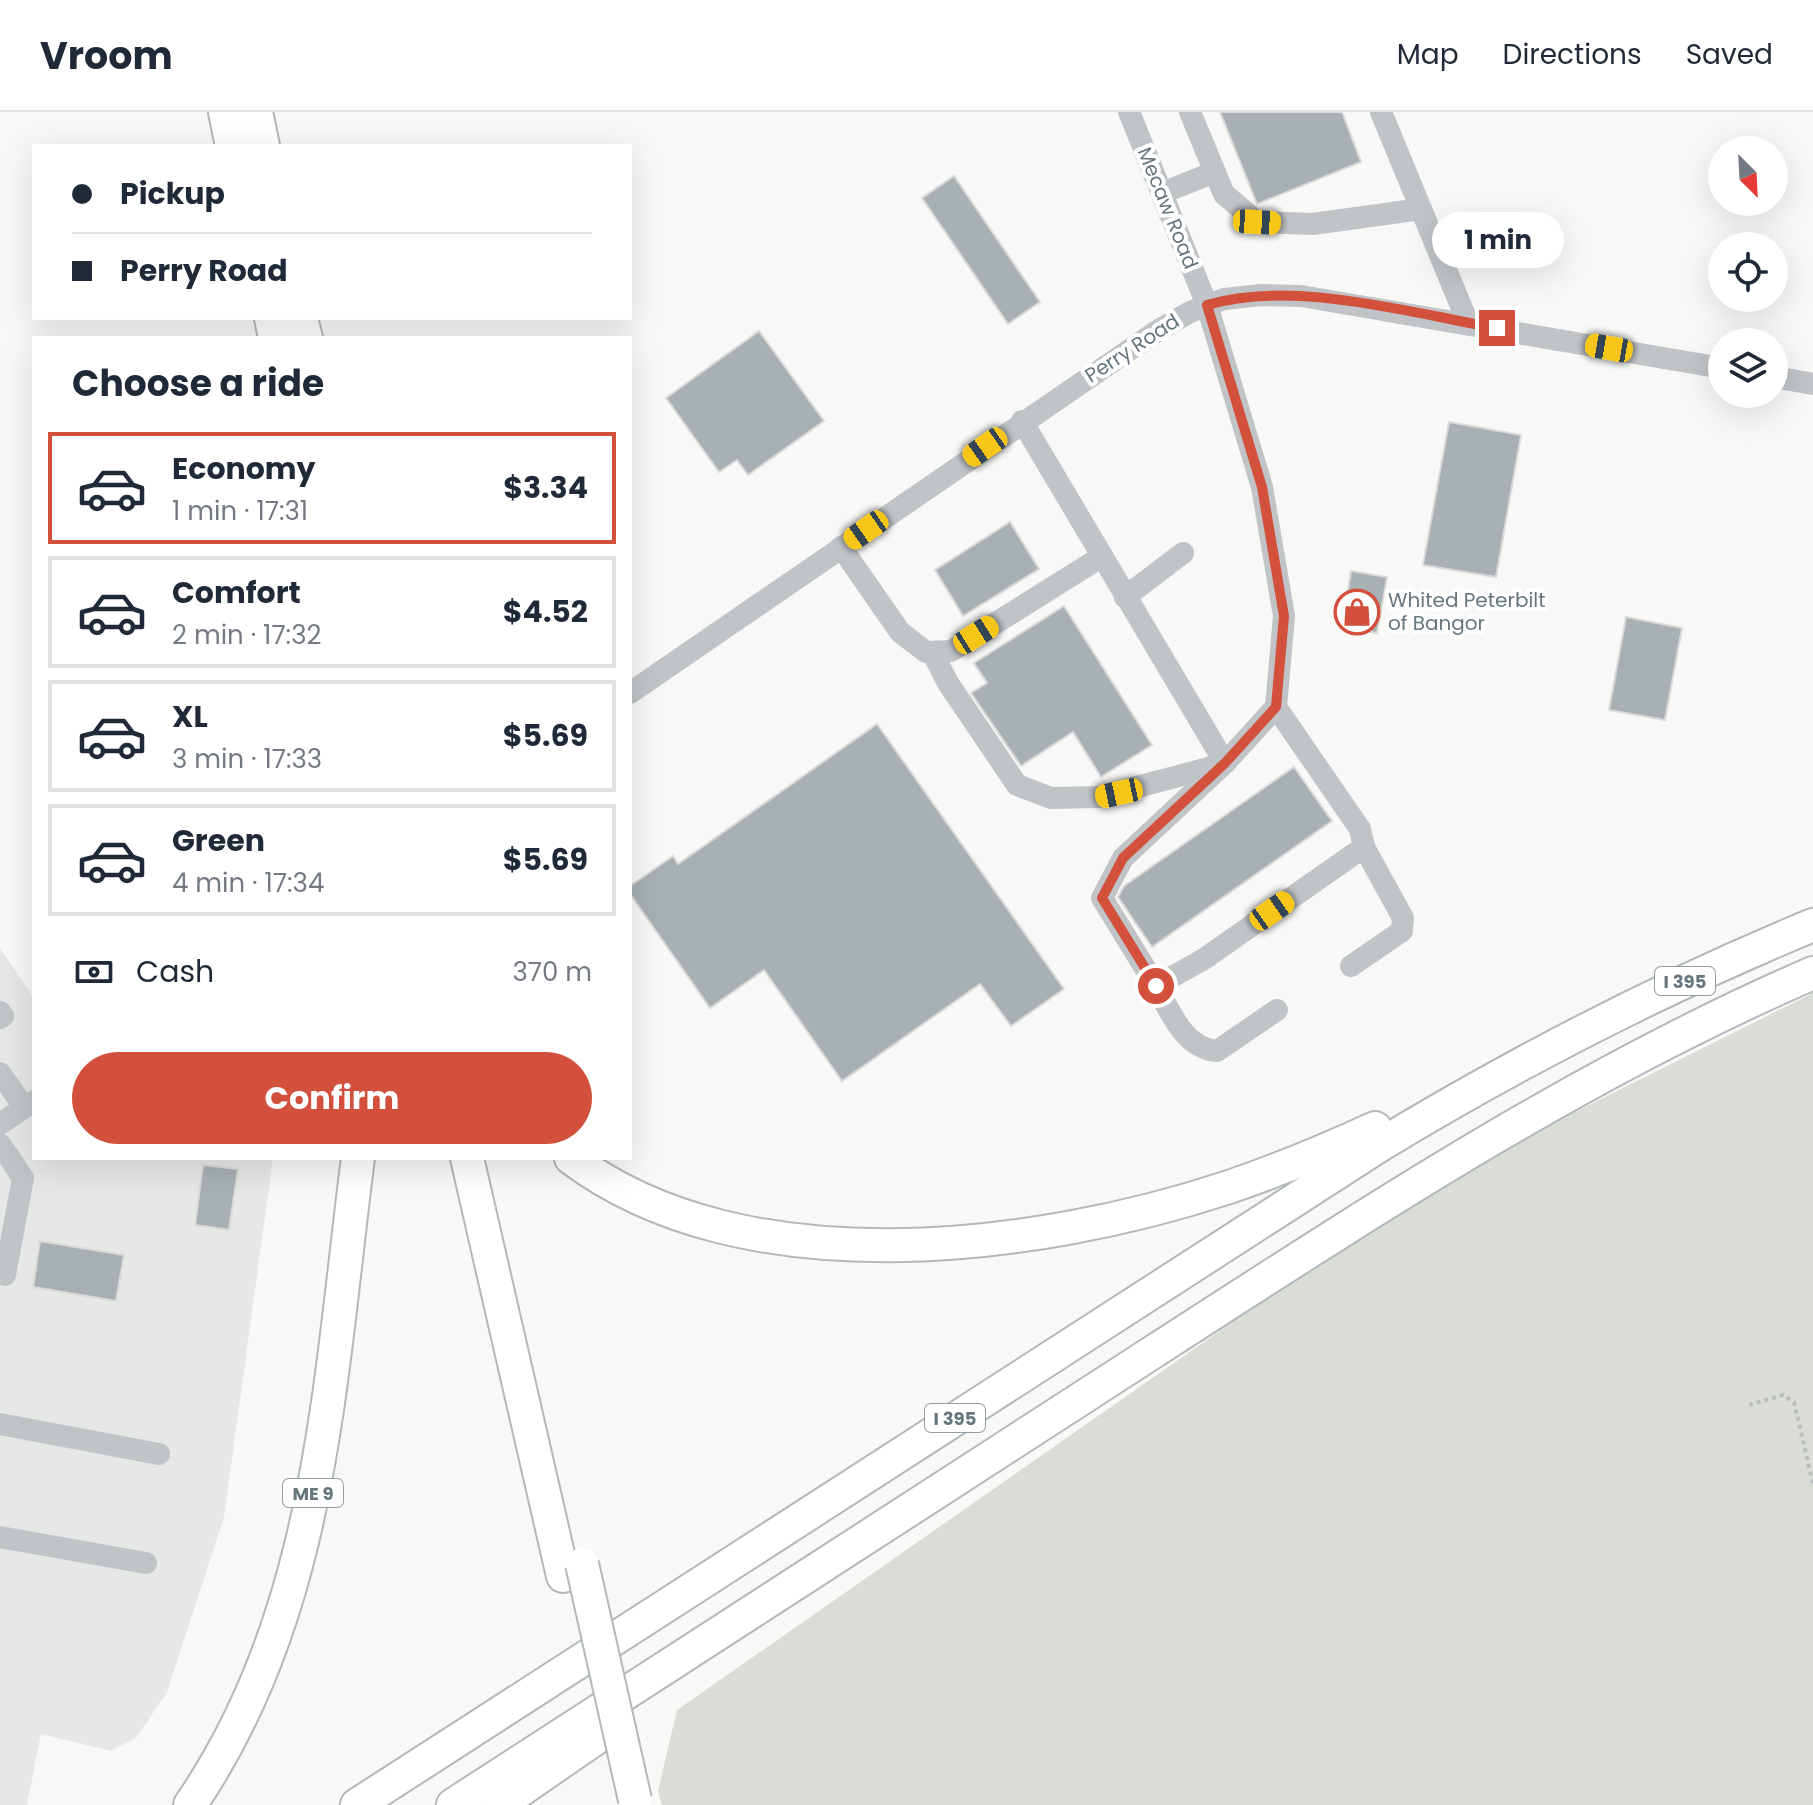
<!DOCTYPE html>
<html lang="en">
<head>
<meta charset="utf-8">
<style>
  body { margin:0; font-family:Poppins,sans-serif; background:#f6f6f7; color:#1f2937; height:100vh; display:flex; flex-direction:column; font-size:30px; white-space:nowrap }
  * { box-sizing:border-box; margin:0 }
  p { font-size:26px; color:#747a83 }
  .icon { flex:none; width:44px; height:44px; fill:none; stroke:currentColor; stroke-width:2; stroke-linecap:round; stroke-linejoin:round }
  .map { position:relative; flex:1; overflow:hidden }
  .details { position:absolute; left:32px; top:224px; width:600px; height:824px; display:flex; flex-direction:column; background:#fff; border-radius:0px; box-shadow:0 8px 32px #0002 }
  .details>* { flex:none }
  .banner { position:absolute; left:32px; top:32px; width:600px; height:176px; border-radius:0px; box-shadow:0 8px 32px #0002; display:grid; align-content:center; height:176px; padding:0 40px; background:#fff }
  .needle { width:52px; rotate:156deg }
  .controls { position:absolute; left:1708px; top:24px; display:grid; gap:16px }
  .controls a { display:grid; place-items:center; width:80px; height:80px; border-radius:50%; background:#fff; box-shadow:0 8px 32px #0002; font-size:40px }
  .end { position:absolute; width:36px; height:36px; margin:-18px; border:10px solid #d2503c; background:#fff; box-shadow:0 0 0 4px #fff }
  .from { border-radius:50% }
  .bubble { position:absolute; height:56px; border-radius:28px; background:#fff; box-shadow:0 8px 32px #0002; font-size:26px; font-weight:700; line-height:56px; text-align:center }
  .car { position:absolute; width:24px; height:48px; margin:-24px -12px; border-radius:10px; box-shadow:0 0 6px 2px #0007; background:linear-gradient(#f5c518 24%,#345 0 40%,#f5c518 0 76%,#345 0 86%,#f5c518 0) }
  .banner b { display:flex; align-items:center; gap:28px; height:76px; font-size:30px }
  .banner b+b { border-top:2px solid #e0e1e3 }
  .banner i { width:20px; height:20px; background:#1f2937 }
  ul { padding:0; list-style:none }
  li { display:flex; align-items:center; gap:24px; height:112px; margin:0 16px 12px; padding:0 24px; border:4px solid #e0e1e3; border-radius:0px }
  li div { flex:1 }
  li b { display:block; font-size:30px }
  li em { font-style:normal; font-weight:700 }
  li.active { border-color:#d2503c }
  li>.icon { width:72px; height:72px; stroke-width:1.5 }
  h2 { padding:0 40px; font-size:36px; line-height:96px }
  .pay { display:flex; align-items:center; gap:20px; height:88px; padding:0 40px; font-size:30px }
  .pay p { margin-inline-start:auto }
  .button { display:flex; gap:16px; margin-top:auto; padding:16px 40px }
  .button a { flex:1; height:92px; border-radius:48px; background:#d2503c; color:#fff; font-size:32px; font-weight:700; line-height:92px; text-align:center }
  header { display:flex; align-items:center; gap:48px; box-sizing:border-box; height:112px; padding:0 40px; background:#fff; border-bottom:2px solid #e0e1e3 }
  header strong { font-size:38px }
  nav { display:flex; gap:44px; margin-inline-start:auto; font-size:28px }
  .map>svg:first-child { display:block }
  .built { fill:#e6e8e6 }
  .green { fill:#d9ddd5 }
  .building { fill:#a8b0b4; stroke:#dadad8; stroke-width:2 }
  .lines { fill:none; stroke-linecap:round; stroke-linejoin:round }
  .highway-casing { stroke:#b3b8ba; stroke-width:36 }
  .path { stroke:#babdbf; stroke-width:4; stroke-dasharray:4 4; stroke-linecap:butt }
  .minor { stroke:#c0c4c7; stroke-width:22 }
  .highway { stroke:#fff; stroke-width:32 }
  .highway-bridge-casing { stroke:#b3b8ba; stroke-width:36; stroke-linecap:butt }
  .highway-bridge { stroke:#fff; stroke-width:32 }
  .route { stroke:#d2503c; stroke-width:10 }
  .labels { text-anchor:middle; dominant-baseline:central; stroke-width:8; stroke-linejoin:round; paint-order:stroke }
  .shield { fill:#fff; stroke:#949fa5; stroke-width:2 }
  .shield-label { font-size:18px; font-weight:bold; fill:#66767e }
  .street-label { font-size:20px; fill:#66767e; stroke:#fff }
  .poi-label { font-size:20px; fill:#66767e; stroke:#fff; text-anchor:start }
</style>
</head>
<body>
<header>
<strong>Vroom</strong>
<nav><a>Map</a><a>Directions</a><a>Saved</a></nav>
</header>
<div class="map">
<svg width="1813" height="1693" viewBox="0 0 1813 1693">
  <rect width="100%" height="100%" fill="#f8f8f6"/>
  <polygon class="built" points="0,836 34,886 34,1046 273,1046 224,1405 167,1580 137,1625 111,1639 41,1622 27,1693 0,1693"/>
  <polygon class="green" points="1813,881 1813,1693 662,1693 658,1679 677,1598 1333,1140 1426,1083 1567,1004"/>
  <g class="building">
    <polygon points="1220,0 1342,0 1361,50 1257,92"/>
    <polygon points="954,64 1040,190 1008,212 922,86"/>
    <polygon points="759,219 824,309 748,363 737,348 719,360 666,286"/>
    <polygon points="1449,310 1521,323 1496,465 1423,453"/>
    <polygon points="1010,410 1039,457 963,504 935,458"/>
    <polygon points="1351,459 1387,465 1377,521 1342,515"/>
    <polygon points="1064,494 1152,633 1101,665 1073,620 1021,654 971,581 987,571 974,551"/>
    <polygon points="1626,505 1682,516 1665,608 1609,598"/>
    <polygon points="877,612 1064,877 1011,914 980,872 842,969 764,858 710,896 630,782 630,774 673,744 678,752"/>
    <polygon points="1294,655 1332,709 1152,835 1118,785 1124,774"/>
    <polygon points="203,1053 238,1057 229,1118 195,1113"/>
    <polygon points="40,1129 124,1143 116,1189 33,1175"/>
  </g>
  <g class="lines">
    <g class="highway-casing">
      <g id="highway">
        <polyline points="225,0 232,34"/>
        <polyline points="256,0 263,34"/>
        <polyline points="271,206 275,226"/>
        <polyline points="301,206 306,226"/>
        <polyline points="467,1046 563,1464"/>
        <path d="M571,1046C744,1176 1036,1139 1229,1075C1279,1058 1327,1038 1375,1016"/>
        <path d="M190,1693C322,1501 329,1269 358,1046"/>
        <path d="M357,1693L1380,1033C1519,949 1663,875 1813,813"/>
        <path d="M453,1693C687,1542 920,1390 1153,1240C1367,1102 1579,962 1813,861"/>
        <polyline points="499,1693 612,1615"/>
      </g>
    </g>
    <polyline class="path" points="1749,1293 1783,1283 1794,1290 1813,1372"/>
    <g class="minor">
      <polyline points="1190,0 1224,82 1257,110 1313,112 1421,97"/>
      <polyline points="1381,0 1468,211"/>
      <polyline points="1162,81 1215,60"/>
      <polyline points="1774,265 1813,272"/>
      <polyline points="1022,309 1225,651 1276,595 1284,504 1262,375 1207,193 1129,0"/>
      <polyline points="841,435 900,520 926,540 951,539 1101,445"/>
      <polyline points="1125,485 1183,441"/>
      <polyline points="932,540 948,571 1017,673 1051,686 1099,685 1220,653"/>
      <polyline points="630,581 1157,219 1190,200 1224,187 1261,183 1301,184 1722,256"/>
      <polyline points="1225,651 1123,746 1102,786 1156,874 1204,847 1364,735 1360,717 1276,595"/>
      <polyline points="1351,854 1402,819 1403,806 1364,735"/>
      <path d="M1156,874C1171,901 1184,936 1217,939L1277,898"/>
      <polyline points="0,900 3,904 0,906"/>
      <polyline points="0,961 24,995"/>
      <polyline points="0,1012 34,989"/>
      <polyline points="0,1032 23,1066 5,1163"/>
      <polyline points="0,1312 159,1342"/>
      <polyline points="0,1425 146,1451"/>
    </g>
    <use href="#highway" class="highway"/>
    <g class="highway-bridge-casing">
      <polyline id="highway-bridge" points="582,1452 635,1688"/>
    </g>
    <use href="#highway-bridge" class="highway-bridge"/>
  </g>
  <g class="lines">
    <path class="route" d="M1156,874L1102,786L1123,746L1225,651L1276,595L1284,504L1262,375L1207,193C1292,167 1410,201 1497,216"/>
  </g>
  <defs>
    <g id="shop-ring" transform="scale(2.3)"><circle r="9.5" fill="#fff" stroke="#d2503c" stroke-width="1.5"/><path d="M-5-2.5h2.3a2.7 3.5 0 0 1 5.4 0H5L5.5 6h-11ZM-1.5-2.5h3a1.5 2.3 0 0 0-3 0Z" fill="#d2503c"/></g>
  </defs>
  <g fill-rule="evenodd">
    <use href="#shop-ring" x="1357" y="500"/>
  </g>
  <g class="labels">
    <g class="shield">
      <rect x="1655" y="855" width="60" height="28" rx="6"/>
      <rect x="925" y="1292" width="60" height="28" rx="6"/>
      <rect x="283" y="1367" width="60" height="28" rx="6"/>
    </g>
    <g class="shield-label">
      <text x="1685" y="869">I 395</text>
      <text x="955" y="1306">I 395</text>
      <text x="313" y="1381">ME 9</text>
    </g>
    <g class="street-label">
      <text transform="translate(1168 96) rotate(68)">Mecaw Road</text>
      <text transform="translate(1132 236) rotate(-33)">Perry Road</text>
    </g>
    <g class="poi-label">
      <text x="1388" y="488">Whited Peterbilt<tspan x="1388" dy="23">of Bangor</tspan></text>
    </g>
  </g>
</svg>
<div class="controls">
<a><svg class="needle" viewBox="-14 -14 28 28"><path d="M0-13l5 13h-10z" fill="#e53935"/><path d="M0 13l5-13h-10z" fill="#747a83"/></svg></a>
<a><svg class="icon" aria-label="locate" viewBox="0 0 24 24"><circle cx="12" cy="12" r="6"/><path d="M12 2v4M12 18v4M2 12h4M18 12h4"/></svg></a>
<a><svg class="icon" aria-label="layers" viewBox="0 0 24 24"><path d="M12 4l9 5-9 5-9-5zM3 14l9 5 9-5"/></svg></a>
</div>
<i class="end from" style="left:1156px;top:874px"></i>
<i class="end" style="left:1497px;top:216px"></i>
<div class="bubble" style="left:1432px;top:100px;width:132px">1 min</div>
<i class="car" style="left:1257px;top:110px;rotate:93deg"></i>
<i class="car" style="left:1609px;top:236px;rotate:280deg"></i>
<i class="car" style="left:985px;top:335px;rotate:235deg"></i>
<i class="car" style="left:866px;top:418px;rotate:235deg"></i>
<i class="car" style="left:976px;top:523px;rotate:58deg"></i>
<i class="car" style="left:1119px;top:681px;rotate:258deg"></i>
<i class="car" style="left:1272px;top:799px;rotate:55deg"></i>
<div class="banner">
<b><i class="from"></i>Pickup</b>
<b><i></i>Perry Road</b>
</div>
<section class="details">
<h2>Choose a ride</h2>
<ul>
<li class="active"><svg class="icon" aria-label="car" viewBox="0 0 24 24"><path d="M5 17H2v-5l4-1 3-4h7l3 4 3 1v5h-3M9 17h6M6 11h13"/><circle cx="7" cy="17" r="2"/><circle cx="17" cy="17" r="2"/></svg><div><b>Economy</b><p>1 min · 17:31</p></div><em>$3.34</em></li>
<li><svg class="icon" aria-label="car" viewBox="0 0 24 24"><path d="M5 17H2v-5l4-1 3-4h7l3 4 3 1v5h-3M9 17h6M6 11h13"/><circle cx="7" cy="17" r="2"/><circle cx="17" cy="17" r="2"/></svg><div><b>Comfort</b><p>2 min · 17:32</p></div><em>$4.52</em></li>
<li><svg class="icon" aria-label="car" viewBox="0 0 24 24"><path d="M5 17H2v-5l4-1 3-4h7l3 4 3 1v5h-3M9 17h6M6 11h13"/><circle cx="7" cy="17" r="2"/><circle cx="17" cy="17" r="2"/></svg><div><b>XL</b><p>3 min · 17:33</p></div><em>$5.69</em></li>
<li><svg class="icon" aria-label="car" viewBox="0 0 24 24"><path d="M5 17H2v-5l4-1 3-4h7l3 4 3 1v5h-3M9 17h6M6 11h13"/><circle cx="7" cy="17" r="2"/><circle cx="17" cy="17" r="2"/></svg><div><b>Green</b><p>4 min · 17:34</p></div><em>$5.69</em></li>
</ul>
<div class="pay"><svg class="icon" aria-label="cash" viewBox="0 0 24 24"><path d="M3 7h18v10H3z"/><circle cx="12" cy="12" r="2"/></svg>Cash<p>370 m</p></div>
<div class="button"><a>Confirm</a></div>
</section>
</div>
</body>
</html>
